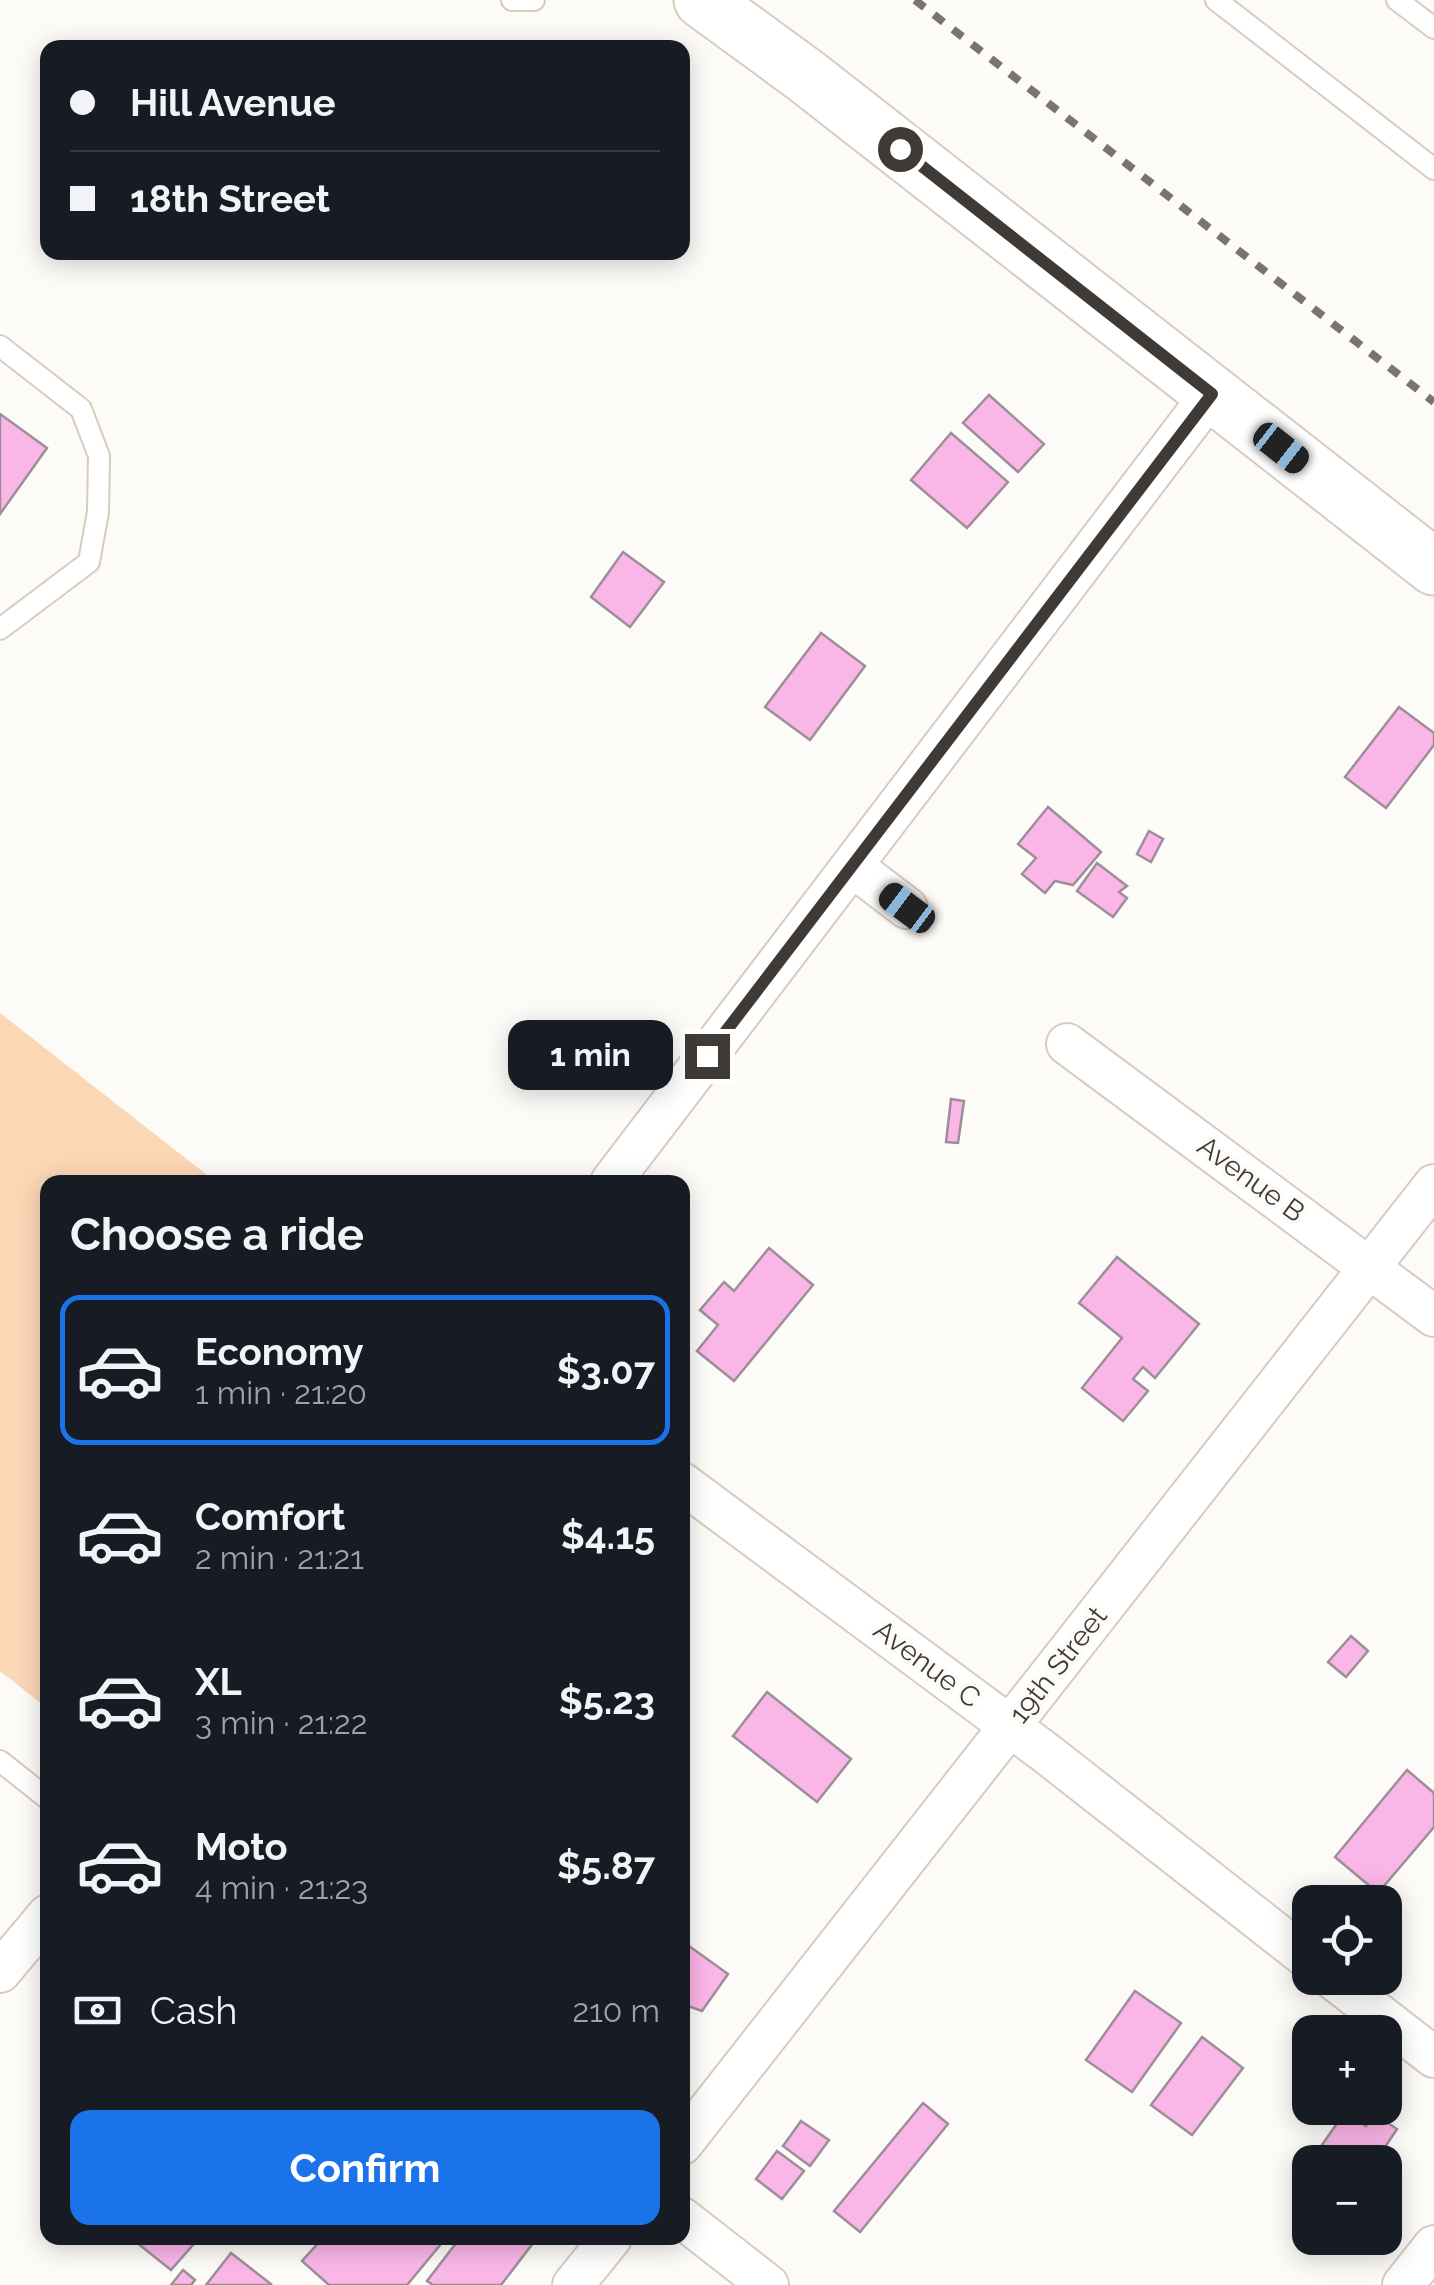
<!DOCTYPE html>
<html lang="en">
<head>
<meta charset="utf-8">
<style>
  body { margin:0; font-family:Raleway,sans-serif; background:#20242c; color:#f1f3f6; height:100vh; display:flex; flex-direction:column; font-size:38px; white-space:nowrap }
  * { box-sizing:border-box; margin:0 }
  p { font-size:32px; color:#9ea1a6 }
  .icon { flex:none; width:55px; height:55px; fill:none; stroke:currentColor; stroke-width:2; stroke-linecap:round; stroke-linejoin:round }
  .map { position:relative; flex:1; overflow:hidden }
  .details { position:absolute; left:40px; top:1175px; width:650px; height:1070px; display:flex; flex-direction:column; background:#171b24; border-radius:20px; box-shadow:0 5px 25px #0003 }
  .details>* { flex:none }
  .hud { position:absolute; left:40px; top:40px; width:650px; height:220px; border-radius:20px; box-shadow:0 5px 25px #0003; display:grid; align-content:center; height:220px; padding:0 30px; background:#171b24 }
  .fabs { position:absolute; left:1292px; top:1885px; display:grid; gap:20px }
  .fabs a { display:grid; place-items:center; width:110px; height:110px; border-radius:20px; background:#171b24; box-shadow:0 5px 25px #0003; font-size:50px }
  .end { position:absolute; width:45px; height:45px; margin:-22px; border:12px solid #3f3a35; background:#fff; box-shadow:0 0 0 5px #fff }
  .from { border-radius:50% }
  .bubble { position:absolute; height:70px; border-radius:20px; background:#171b24; box-shadow:0 5px 25px #0003; font-size:32px; font-weight:700; line-height:70px; text-align:center }
  .car { position:absolute; width:30px; height:60px; margin:-30px -15px; border-radius:12px; box-shadow:0 0 8px 2px #0007; background:linear-gradient(#222 24%,#8ab4d8 0 40%,#222 0 76%,#8ab4d8 0 86%,#222 0) }
  .hud b { display:flex; align-items:center; gap:35px; height:95px; font-size:38px }
  .hud b+b { border-top:2px solid #363941 }
  .hud i { width:25px; height:25px; background:#f1f3f6 }
  ul { padding:0; list-style:none }
  li { display:flex; align-items:center; gap:30px; height:150px; margin:0 20px 15px; padding:0 10px; border:5px solid transparent; border-radius:20px }
  li div { flex:1 }
  li b { display:block; font-size:38px }
  li em { font-style:normal; font-weight:700 }
  li.current { border-color:#1a73e8 }
  li>.icon { width:90px; height:90px; stroke-width:1.5 }
  h2 { padding:0 30px; font-size:45px; line-height:120px }
  .pay { display:flex; align-items:center; gap:25px; height:110px; padding:0 30px; font-size:38px }
  .pay p { margin-inline-start:auto }
  .button { display:flex; gap:20px; margin-top:auto; padding:20px 30px }
  .button a { flex:1; height:115px; border-radius:20px; background:#1a73e8; color:#fff; font-size:40px; font-weight:700; line-height:115px; text-align:center }
  .map>svg:first-child { display:block }
  .green { fill:#fbd7b6 }
  .building { fill:#fbb6e8; stroke:#9d8f99; stroke-width:2.5 }
  .lines { fill:none; stroke-linecap:round; stroke-linejoin:round }
  .lane-casing { stroke:#d8cbbf; stroke-width:24 }
  .street-casing { stroke:#d8cbbf; stroke-width:44 }
  .secondary-casing { stroke:#d8cbbf; stroke-width:59 }
  .lane { stroke:#fff; stroke-width:20 }
  .street { stroke:#fff; stroke-width:40 }
  .secondary { stroke:#fff; stroke-width:55 }
  .rail { stroke:#797470; stroke-width:8; stroke-dasharray:12 12; stroke-linecap:butt }
  .route { stroke:#3f3a35; stroke-width:12 }
  .labels { text-anchor:middle; dominant-baseline:central; stroke-width:8; stroke-linejoin:round; paint-order:stroke }
  .street-label { font-size:28px; fill:#3f3a35; stroke:#fdfbf8 }
</style>
</head>
<body>
<div class="map">
<svg width="1434" height="2285" viewBox="0 0 1434 2285">
  <rect width="100%" height="100%" fill="#fdfbf8"/>
  <polygon class="green" points="0,1013 216,1182 48,1182 47,1708 0,1671"/>
  <g class="building">
    <polygon points="989,395 1044,444 1018,472 963,423"/>
    <polygon points="0,414 47,448 0,514"/>
    <polygon points="951,433 1008,482 967,528 911,480"/>
    <polygon points="623,552 664,582 630,627 591,597"/>
    <polygon points="821,633 865,666 810,740 765,707"/>
    <polygon points="1399,707 1434,733 1434,745 1386,808 1345,777"/>
    <polygon points="1048,807 1101,852 1073,885 1055,881 1045,893 1022,874 1036,858 1018,844"/>
    <polygon points="1149,831 1163,839 1151,862 1137,854"/>
    <polygon points="1097,863 1127,886 1119,892 1127,898 1113,917 1077,891"/>
    <polygon points="951,1099 964,1101 958,1143 946,1142"/>
    <polygon points="769,1248 813,1285 734,1381 697,1351 718,1325 700,1310 724,1282 734,1291"/>
    <polygon points="1117,1257 1199,1324 1155,1378 1143,1367 1133,1379 1148,1391 1123,1421 1082,1388 1122,1338 1079,1303"/>
    <polygon points="1351,1636 1368,1651 1346,1677 1328,1662"/>
    <polygon points="767,1692 851,1759 817,1802 733,1736"/>
    <polygon points="1407,1770 1434,1793 1434,1827 1378,1893 1335,1857"/>
    <polygon points="682,1941 728,1974 702,2011 688,2006 682,2013"/>
    <polygon points="1135,1991 1181,2023 1132,2092 1086,2060"/>
    <polygon points="1202,2037 1243,2068 1192,2135 1151,2105"/>
    <polygon points="923,2103 948,2124 860,2232 834,2211"/>
    <polygon points="1345,2112 1366,2126 1374,2114 1397,2129 1375,2162 1310,2162"/>
    <polygon points="801,2121 829,2140 810,2166 783,2146"/>
    <polygon points="777,2151 804,2171 782,2199 756,2179"/>
    <polygon points="131,2238 199,2238 171,2270"/>
    <polygon points="323,2238 446,2238 407,2285 329,2285 302,2261"/>
    <polygon points="460,2238 537,2238 501,2285 433,2285 427,2281"/>
    <polygon points="231,2253 271,2284 270,2285 206,2285"/>
    <polygon points="183,2270 195,2280 191,2285 171,2285"/>
  </g>
  <g class="lines">
    <g class="lane-casing">
      <g id="lane">
        <polyline points="512,0 534,0"/>
        <polyline points="1216,0 1434,169"/>
        <polyline points="1397,0 1434,28"/>
        <polyline points="0,346 81,409 99,456 98,512 89,562 0,629"/>
        <polyline points="0,1761 48,1799"/>
      </g>
    </g>
    <g class="street-casing">
      <g id="street">
        <polyline points="852,866 907,908"/>
        <polyline points="1067,1044 1434,1316"/>
        <polyline points="611,1182 1212,393"/>
        <polyline points="682,1483 1046,1753 1310,1960"/>
        <polyline points="0,1972 48,1915"/>
        <polyline points="1332,1978 1434,2057"/>
        <polyline points="682,2144 1434,1185"/>
        <polyline points="682,2218 768,2285"/>
        <polyline points="573,2285 611,2238"/>
        <polyline points="1403,2285 1434,2246"/>
      </g>
    </g>
    <g class="secondary-casing">
      <polyline id="secondary" points="702,0 806,76 1434,567"/>
    </g>
    <use href="#lane" class="lane"/>
    <use href="#street" class="street"/>
    <use href="#secondary" class="secondary"/>
    <polyline class="rail" points="915,0 1434,402"/>
  </g>
  <g class="lines">
    <polyline class="route" points="707,1056 1212,394 900,149"/>
  </g>
  <g class="labels">
    <g class="street-label">
      <text transform="translate(1251 1179) rotate(36)">Avenue B</text>
      <text transform="translate(927 1664) rotate(37)">Avenue C</text>
      <text transform="translate(1058 1665) rotate(-52)">19th Street</text>
    </g>
  </g>
</svg>
<div class="fabs">
<a><svg class="icon" aria-label="locate" viewBox="0 0 24 24"><circle cx="12" cy="12" r="6"/><path d="M12 2v4M12 18v4M2 12h4M18 12h4"/></svg></a>
<a>+</a>
<a>−</a>
</div>
<i class="end from" style="left:900px;top:149px"></i>
<i class="end" style="left:707px;top:1056px"></i>
<div class="bubble" style="left:508px;top:1020px;width:165px">1 min</div>
<i class="car" style="left:1281px;top:448px;rotate:128deg"></i>
<i class="car" style="left:907px;top:908px;rotate:307deg"></i>
<div class="hud">
<b><i class="from"></i>Hill Avenue</b>
<b><i></i>18th Street</b>
</div>
<section class="details">
<h2>Choose a ride</h2>
<ul>
<li class="current"><svg class="icon" aria-label="car" viewBox="0 0 24 24"><path d="M5 17H2v-5l4-1 3-4h7l3 4 3 1v5h-3M9 17h6M6 11h13"/><circle cx="7" cy="17" r="2"/><circle cx="17" cy="17" r="2"/></svg><div><b>Economy</b><p>1 min · 21:20</p></div><em>$3.07</em></li>
<li><svg class="icon" aria-label="car" viewBox="0 0 24 24"><path d="M5 17H2v-5l4-1 3-4h7l3 4 3 1v5h-3M9 17h6M6 11h13"/><circle cx="7" cy="17" r="2"/><circle cx="17" cy="17" r="2"/></svg><div><b>Comfort</b><p>2 min · 21:21</p></div><em>$4.15</em></li>
<li><svg class="icon" aria-label="car" viewBox="0 0 24 24"><path d="M5 17H2v-5l4-1 3-4h7l3 4 3 1v5h-3M9 17h6M6 11h13"/><circle cx="7" cy="17" r="2"/><circle cx="17" cy="17" r="2"/></svg><div><b>XL</b><p>3 min · 21:22</p></div><em>$5.23</em></li>
<li><svg class="icon" aria-label="car" viewBox="0 0 24 24"><path d="M5 17H2v-5l4-1 3-4h7l3 4 3 1v5h-3M9 17h6M6 11h13"/><circle cx="7" cy="17" r="2"/><circle cx="17" cy="17" r="2"/></svg><div><b>Moto</b><p>4 min · 21:23</p></div><em>$5.87</em></li>
</ul>
<div class="pay"><svg class="icon" aria-label="cash" viewBox="0 0 24 24"><path d="M3 7h18v10H3z"/><circle cx="12" cy="12" r="2"/></svg>Cash<p>210 m</p></div>
<div class="button"><a>Confirm</a></div>
</section>
</div>
</body>
</html>
